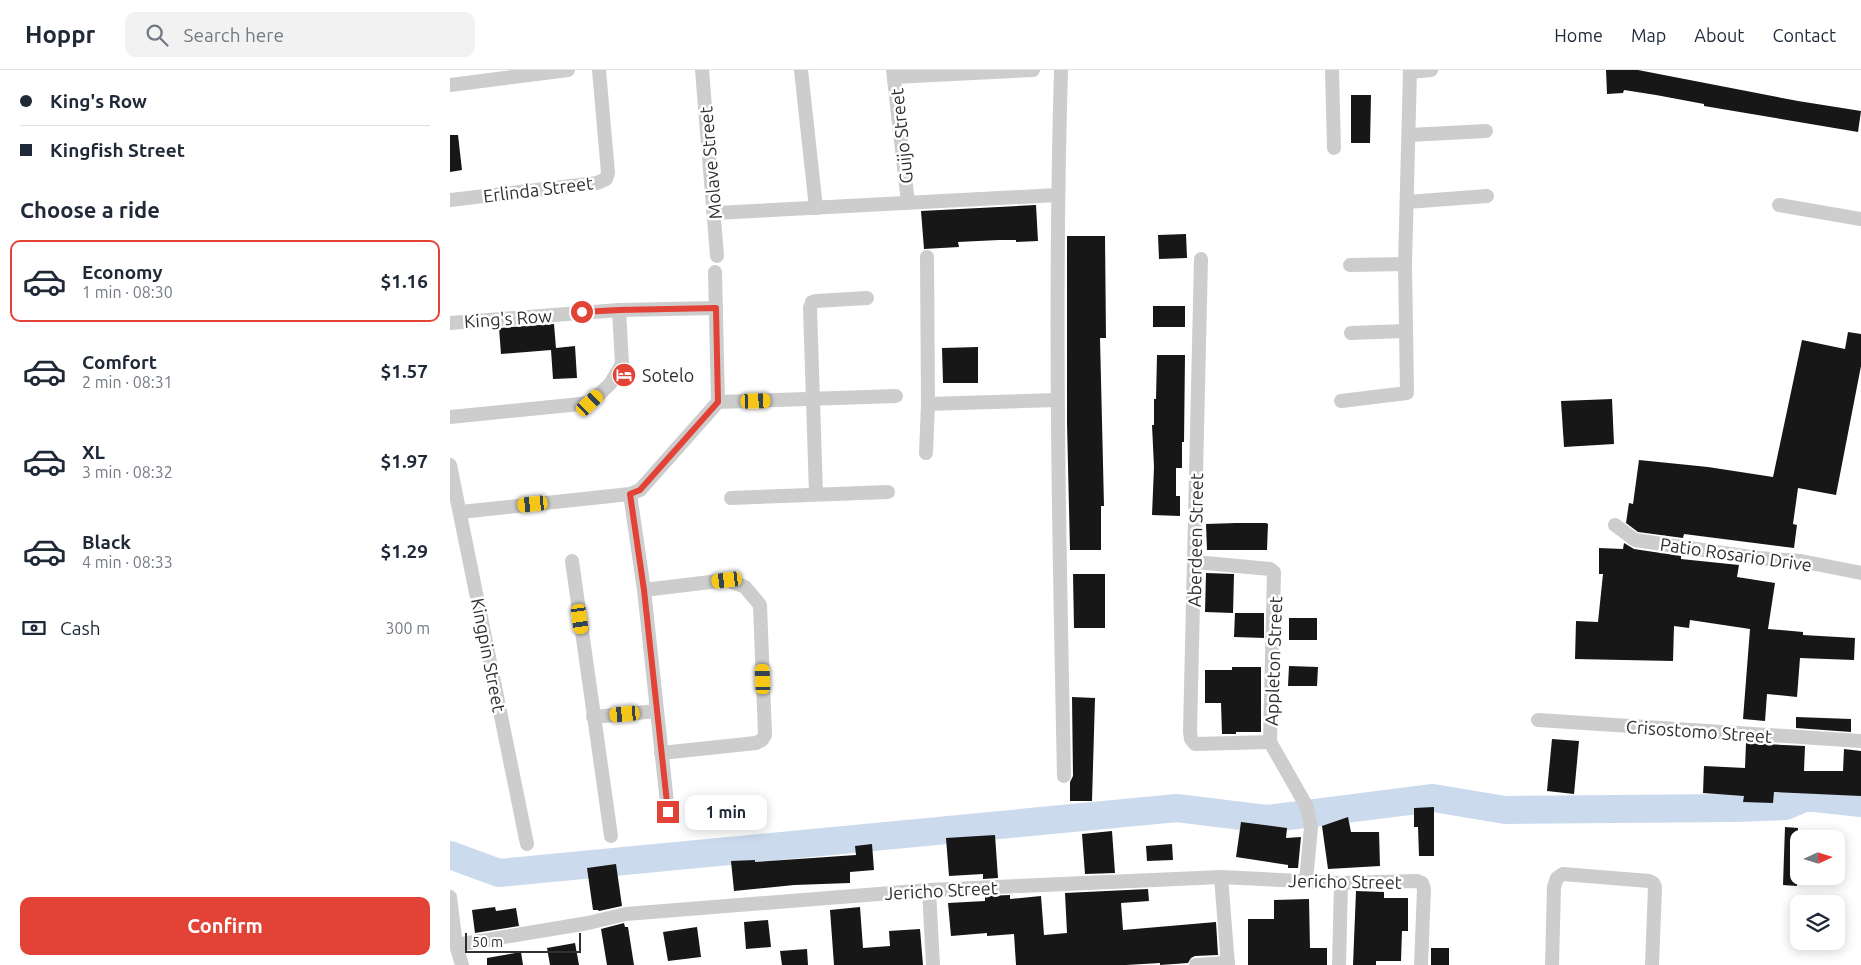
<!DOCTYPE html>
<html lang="en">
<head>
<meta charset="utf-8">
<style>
  body { margin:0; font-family:Ubuntu,sans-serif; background:#f2f2f3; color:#1f2937; height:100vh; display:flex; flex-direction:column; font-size:19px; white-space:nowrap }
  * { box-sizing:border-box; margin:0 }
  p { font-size:16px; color:#747a83 }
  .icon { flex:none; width:28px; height:28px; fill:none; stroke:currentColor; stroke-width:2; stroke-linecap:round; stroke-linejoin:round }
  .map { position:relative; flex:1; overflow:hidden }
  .sheet { display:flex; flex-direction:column; background:#fff; width:450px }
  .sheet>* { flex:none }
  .banner { display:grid; align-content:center; height:110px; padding:0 20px; background:#fff }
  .needle { width:32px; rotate:86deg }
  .controls { position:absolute; left:1340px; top:760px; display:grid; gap:10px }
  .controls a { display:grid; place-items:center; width:55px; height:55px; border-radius:10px; background:#fff; box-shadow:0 2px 12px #0003; font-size:25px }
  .scale { position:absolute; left:15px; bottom:12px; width:116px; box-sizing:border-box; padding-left:5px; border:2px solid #303030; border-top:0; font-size:14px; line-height:18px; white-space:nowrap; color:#303030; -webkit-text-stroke:4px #fff; paint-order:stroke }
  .end { position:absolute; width:22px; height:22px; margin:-11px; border:6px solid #e24336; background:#fff; box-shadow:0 0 0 2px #fff }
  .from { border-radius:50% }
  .bubble { position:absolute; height:35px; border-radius:10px; background:#fff; box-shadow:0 2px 12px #0003; font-size:16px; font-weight:600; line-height:35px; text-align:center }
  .car { position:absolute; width:15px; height:30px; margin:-15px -8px; border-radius:6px; box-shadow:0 0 4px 1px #0007; background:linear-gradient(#f5c518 24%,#345 0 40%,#f5c518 0 76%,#345 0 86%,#f5c518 0) }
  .banner b { display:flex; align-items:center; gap:18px; height:48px; font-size:19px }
  .banner b+b { border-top:1px solid #e0e1e3 }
  .banner i { width:12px; height:12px; background:#1f2937 }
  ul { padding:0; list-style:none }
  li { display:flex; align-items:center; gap:15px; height:82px; margin:0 10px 8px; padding:0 10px; border:2px solid transparent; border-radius:10px }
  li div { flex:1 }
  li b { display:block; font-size:19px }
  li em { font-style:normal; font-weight:600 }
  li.on { border-color:#e24336 }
  li>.icon { width:45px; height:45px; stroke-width:1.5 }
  h2 { padding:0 20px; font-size:22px; line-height:60px }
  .pay { display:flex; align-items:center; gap:12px; height:55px; padding:0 20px; font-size:19px }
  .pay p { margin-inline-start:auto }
  .primary-button { display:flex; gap:10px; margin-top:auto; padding:10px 20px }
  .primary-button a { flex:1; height:58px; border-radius:10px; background:#e24336; color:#fff; font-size:20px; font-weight:600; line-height:58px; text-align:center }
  header { display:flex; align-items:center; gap:30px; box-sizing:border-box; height:70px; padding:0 25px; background:#fff; border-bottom:1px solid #e0e1e3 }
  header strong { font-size:24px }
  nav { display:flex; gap:28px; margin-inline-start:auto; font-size:18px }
  .search { width:350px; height:45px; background:#f2f2f3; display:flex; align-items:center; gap:12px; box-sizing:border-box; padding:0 18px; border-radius:10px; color:#747a83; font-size:19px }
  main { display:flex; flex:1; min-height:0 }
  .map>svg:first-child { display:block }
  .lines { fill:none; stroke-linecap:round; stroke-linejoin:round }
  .river { stroke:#cbdaec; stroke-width:28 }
  .building { fill:#171717 }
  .minor { stroke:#cdcdcd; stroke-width:14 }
  .route { stroke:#e24336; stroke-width:6 }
  .labels { text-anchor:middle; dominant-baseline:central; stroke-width:5; stroke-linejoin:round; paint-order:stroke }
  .street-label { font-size:18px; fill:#303030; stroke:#fff }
  .poi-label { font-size:18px; fill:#303030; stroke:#fff; text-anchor:start }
</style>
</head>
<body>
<header>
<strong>Hoppr</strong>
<div class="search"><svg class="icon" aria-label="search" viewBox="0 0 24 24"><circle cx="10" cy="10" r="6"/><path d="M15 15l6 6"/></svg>Search here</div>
<nav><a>Home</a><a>Map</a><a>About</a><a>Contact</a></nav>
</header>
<main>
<section class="sheet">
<div class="banner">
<b><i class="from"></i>King's Row</b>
<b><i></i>Kingfish Street</b>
</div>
<h2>Choose a ride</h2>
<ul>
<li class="on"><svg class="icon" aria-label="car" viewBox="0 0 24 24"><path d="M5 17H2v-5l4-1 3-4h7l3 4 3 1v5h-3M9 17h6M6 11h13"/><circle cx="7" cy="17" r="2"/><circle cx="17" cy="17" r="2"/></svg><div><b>Economy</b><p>1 min · 08:30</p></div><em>$1.16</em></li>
<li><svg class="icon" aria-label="car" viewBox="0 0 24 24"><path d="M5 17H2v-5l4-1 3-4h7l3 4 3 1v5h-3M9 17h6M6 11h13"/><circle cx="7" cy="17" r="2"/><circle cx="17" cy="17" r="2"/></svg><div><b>Comfort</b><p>2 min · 08:31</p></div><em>$1.57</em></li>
<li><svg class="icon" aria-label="car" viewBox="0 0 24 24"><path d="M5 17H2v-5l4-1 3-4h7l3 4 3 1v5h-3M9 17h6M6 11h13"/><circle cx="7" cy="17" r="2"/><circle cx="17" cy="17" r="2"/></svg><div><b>XL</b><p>3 min · 08:32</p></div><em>$1.97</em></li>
<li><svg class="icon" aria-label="car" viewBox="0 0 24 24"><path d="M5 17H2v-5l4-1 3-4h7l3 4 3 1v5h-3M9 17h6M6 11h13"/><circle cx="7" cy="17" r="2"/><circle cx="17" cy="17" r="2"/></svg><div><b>Black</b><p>4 min · 08:33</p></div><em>$1.29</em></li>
</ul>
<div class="pay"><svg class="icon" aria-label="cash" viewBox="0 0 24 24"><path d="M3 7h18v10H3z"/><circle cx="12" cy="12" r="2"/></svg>Cash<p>300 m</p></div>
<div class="primary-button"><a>Confirm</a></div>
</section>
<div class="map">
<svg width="1411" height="895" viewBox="0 0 1411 895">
  <rect width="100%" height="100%" fill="#fff"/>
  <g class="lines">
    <polyline class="river" points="0,785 49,803 727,738 816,749 983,728 1055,740 1285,738 1336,736 1354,728 1365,728 1411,733"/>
  </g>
  <g class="building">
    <polygon points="1156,0 1188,0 1348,31 1411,41 1408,62 1254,36 1254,34 1206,25 1174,20 1173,23 1157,24"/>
    <polygon points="901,25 921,25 920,73 901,73"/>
    <polygon points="0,65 8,65 12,100 0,102"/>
    <polygon points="586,135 588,171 566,172 566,170 549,170 508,172 509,177 474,179 471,141"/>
    <polygon points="736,164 737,188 709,189 708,165"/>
    <polygon points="617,166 655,166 656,268 650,268 654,436 651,436 651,480 620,480 617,353"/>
    <rect x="703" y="236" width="32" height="21"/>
    <polygon points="104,254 106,278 125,276 127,308 103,309 101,280 51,284 49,258"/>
    <polygon points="1398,262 1411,264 1411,296 1386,425 1348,418 1343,454 1347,455 1344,478 1234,464 1233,468 1188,462 1176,453 1179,433 1183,434 1189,390 1258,397 1323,407 1352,270 1395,279"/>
    <polygon points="528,277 528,313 493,313 492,278"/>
    <polygon points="707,285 735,285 734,372 732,372 732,398 726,398 726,426 730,426 730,446 702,445 704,397 702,355 704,355 704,329 706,329"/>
    <polygon points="1162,329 1164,374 1114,377 1111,331"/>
    <polygon points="786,453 816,453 818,454 817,480 757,480 756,454"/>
    <polygon points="1174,473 1184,479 1231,486 1231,489 1289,495 1287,507 1325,513 1318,559 1353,562 1353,565 1405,568 1404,590 1350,588 1347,627 1317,624 1315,651 1293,649 1300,559 1240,550 1239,558 1224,556 1223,591 1125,589 1126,551 1148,552 1153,504 1149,504 1149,478 1173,479"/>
    <polygon points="756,503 784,504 783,543 755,542"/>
    <polygon points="623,504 655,504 655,558 624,558"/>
    <polygon points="785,543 814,543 814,568 784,567"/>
    <rect x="839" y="548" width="28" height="22"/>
    <polygon points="839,596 868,597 867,616 838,616"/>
    <polygon points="782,597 811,597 811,662 786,662 786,664 772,664 771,633 755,633 755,600 782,600"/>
    <polygon points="622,627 645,628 642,731 620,731 620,712 623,706"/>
    <polygon points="1346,647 1401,649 1401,662 1346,658"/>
    <polygon points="1102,669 1129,671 1124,724 1097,721"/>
    <polygon points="1296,673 1355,676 1354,701 1393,701 1394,679 1411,681 1411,726 1324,722 1323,733 1293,732 1294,726 1253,723 1254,696 1295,698"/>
    <polygon points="984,737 984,786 969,786 968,757 964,757 964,738"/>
    <polygon points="898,747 901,762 929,762 930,796 878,799 872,756"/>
    <polygon points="791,752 837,758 836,768 851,767 848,798 838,798 838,795 786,787"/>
    <polygon points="1335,757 1348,758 1347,816 1333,815"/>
    <polygon points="662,761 665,803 635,804 632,764"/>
    <polygon points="545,765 548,808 533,809 533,804 499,806 496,768"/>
    <polygon points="422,774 424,800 400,802 400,813 344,815 284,821 281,791 305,790 305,792 406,785 405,776"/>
    <polygon points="722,774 723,790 697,791 696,776"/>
    <polygon points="166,794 172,836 149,841 148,840 143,840 137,798"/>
    <polygon points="698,819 699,831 671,833 673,860 766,852 768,885 745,886 741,888 738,893 710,895 710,893 676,895 566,895 564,864 537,866 537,863 501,866 498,833 535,831 535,826 560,825 560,829 591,826 594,865 617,863 615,823"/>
    <polygon points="906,821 934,822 934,828 958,828 958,861 952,861 951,891 926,891 926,895 903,895"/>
    <polygon points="859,829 860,878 877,878 877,895 798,895 798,849 824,849 824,830"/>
    <polygon points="45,837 46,841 66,838 69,856 25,863 22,840"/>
    <polygon points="410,837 413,878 440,876 439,861 470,859 473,895 384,895 380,840"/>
    <polygon points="318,850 321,877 296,879 294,852"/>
    <polygon points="174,853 175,857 178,857 184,895 157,895 151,859"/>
    <polygon points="247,857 251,887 218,891 213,862"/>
    <polygon points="125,873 129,895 100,895 97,878"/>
    <rect x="981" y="878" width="18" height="17"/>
    <polygon points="357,879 358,895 332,895 330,881"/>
    <polygon points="71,882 73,895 37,895 37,888"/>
  </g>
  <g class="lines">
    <g class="minor">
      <polyline points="252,0 267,186"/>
      <polyline points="351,0 366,138"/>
      <polyline points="443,0 458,133"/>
      <path d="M611,0C604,235 609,470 614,706"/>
      <polyline points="882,0 884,78"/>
      <polyline points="960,2 981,0"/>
      <polyline points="444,7 583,0"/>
      <polyline points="0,15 118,0"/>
      <polyline points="959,65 1036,61"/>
      <polyline points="0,130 147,113 156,109 158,103 149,0"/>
      <polyline points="957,132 1037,126"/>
      <polyline points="1329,135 1411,149"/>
      <polyline points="265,143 607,125"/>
      <polyline points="751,189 740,662 741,669 745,674 820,672"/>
      <polyline points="900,195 955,194"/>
      <polyline points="265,202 268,332"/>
      <polyline points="0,253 169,240 266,238"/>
      <polyline points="901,263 955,261"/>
      <polyline points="891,331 957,323 955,194 960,0"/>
      <polyline points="478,334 607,330"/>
      <polyline points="0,347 140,333 160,314 172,294 169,240"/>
      <polyline points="476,383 478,334 477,187"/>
      <polyline points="0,395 77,774"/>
      <polyline points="180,424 194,520 218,742"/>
      <polyline points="366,424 360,238 362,232 366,231 417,228"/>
      <polyline points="281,428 438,422"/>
      <polyline points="11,442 180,424 190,420 268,332 446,326"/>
      <polyline points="1165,455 1185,470 1307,488 1351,491 1411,503"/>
      <polyline points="122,491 161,766"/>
      <polyline points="745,492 820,499 824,502 820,672 857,737 861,757 856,811"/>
      <polyline points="194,520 277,510 295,517 310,535 315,665 312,670 306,673 211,683"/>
      <polyline points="143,647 207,641"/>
      <polyline points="1088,650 1411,671"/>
      <polyline points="771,807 778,895"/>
      <polyline points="479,820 483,895"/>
      <polyline points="0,827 6,875 12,895"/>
      <polyline points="6,875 138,853 176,844 479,820 771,807 891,813 967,811 972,813 974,819 971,895"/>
      <polyline points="746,895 778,893"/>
      <polyline points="889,895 891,813"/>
      <polyline points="1102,895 1104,817 1107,808 1113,804 1199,811 1203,813 1205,817 1202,895"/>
    </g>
  </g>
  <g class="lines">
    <polyline class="route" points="132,242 169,240 266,238 268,332 190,420 180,424 194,520 218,742"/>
  </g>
  <defs>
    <g id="hotel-disc" transform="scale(1.25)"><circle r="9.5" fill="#e24336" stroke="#fff"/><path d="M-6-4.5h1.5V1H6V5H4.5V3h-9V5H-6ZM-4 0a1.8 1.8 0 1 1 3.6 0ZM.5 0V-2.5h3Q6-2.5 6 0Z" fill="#fff"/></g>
  </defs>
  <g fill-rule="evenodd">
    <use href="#hotel-disc" x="174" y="305"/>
  </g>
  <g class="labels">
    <g class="street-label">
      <text transform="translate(451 66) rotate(-96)">Guijo Street</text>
      <text transform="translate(260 93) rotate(-95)">Molave Street</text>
      <text transform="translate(88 119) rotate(-7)">Erlinda Street</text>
      <text transform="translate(58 248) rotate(-4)">King's Row</text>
      <text transform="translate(745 470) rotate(-89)">Aberdeen Street</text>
      <text transform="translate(1286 484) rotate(8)">Patio Rosario Drive</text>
      <text transform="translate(39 585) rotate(79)">Kingpin Street</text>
      <text transform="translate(823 591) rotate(-88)">Appleton Street</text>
      <text transform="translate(1249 661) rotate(4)">Crisostomo Street</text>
      <text transform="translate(895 811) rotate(1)">Jericho Street</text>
      <text transform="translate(491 820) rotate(-3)">Jericho Street</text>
    </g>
    <g class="poi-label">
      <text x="192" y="305">Sotelo</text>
    </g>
  </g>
</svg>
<div class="controls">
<a><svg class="needle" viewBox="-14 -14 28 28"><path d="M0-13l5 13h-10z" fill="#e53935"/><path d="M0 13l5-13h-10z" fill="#747a83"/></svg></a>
<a><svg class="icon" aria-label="layers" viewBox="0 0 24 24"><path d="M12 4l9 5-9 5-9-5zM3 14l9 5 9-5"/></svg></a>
</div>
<div class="scale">50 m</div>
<i class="end from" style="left:132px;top:242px"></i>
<i class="end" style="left:218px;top:742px"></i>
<div class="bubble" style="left:235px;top:725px;width:82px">1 min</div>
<i class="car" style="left:306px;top:331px;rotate:88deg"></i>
<i class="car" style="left:140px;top:333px;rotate:47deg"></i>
<i class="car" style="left:83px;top:434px;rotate:264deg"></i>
<i class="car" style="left:277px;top:510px;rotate:263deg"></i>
<i class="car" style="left:130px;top:549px;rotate:172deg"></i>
<i class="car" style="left:313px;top:609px;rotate:358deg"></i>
<i class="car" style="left:175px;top:644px;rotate:265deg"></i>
</div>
</main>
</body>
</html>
